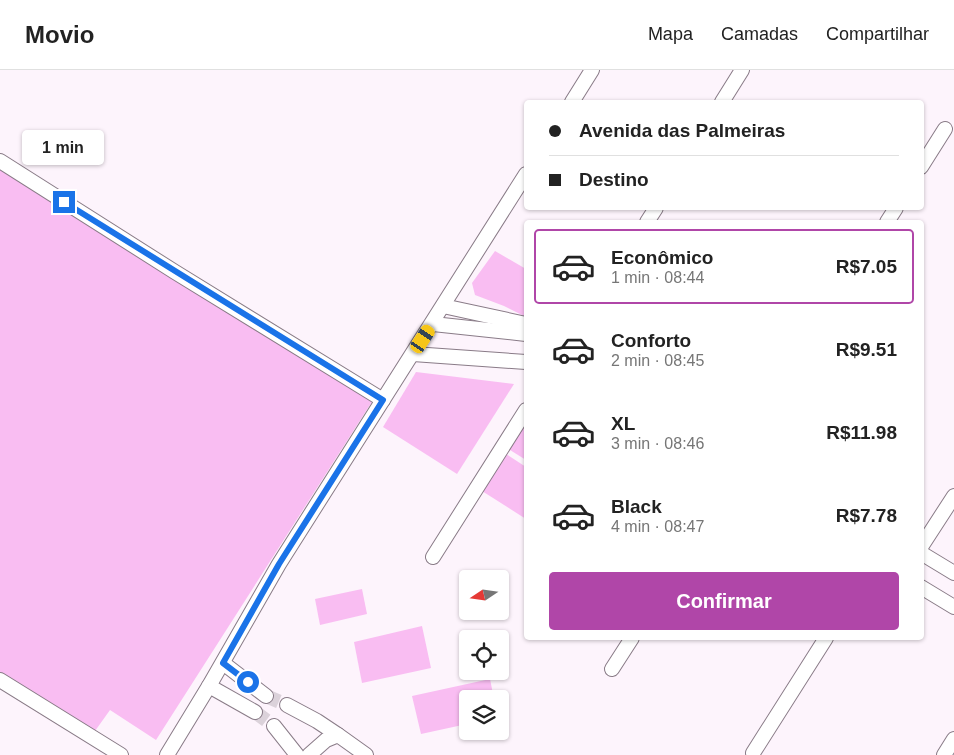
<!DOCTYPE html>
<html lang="pt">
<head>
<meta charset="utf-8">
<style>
  body { margin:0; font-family:Arial,sans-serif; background:#f2f2f2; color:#222; height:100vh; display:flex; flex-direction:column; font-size:19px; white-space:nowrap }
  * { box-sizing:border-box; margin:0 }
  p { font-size:16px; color:#767676 }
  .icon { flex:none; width:28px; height:28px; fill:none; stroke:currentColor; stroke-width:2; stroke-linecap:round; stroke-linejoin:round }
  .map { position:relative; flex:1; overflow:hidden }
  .panel { position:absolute; left:524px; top:150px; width:400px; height:420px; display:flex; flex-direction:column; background:#fff; border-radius:5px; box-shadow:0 1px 4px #0004 }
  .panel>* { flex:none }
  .hud { position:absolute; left:524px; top:30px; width:400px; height:110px; border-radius:5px; box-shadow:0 1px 4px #0004; display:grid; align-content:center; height:110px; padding:0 25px; background:#fff }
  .needle { width:32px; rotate:257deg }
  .fabs { position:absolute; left:459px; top:500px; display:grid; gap:10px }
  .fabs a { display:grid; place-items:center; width:50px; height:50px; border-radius:5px; background:#fff; box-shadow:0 1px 4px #0004; font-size:25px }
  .end { position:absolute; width:22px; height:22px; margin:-11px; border:6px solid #1a73e8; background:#fff; box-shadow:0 0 0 2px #fff }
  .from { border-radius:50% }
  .bubble { position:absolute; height:35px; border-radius:5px; background:#fff; box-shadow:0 1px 4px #0004; font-size:16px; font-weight:700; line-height:35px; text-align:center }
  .car { position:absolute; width:15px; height:30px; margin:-15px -8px; border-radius:6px; box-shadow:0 0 4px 1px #0007; background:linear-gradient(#f5c518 24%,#345 0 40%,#f5c518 0 76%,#345 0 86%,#f5c518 0) }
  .hud b { display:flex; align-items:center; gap:18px; height:48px; font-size:19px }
  .hud b+b { border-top:1px solid #e0e0e0 }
  .hud i { width:12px; height:12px; background:#222 }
  ul { padding:9px 0 0; list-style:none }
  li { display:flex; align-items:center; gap:15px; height:75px; margin:0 10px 8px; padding:0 15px; border:2px solid transparent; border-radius:5px }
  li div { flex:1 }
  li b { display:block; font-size:19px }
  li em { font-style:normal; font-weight:700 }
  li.active { border-color:#b046a8 }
  li>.icon { width:45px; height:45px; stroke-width:1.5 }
  .cta { display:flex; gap:10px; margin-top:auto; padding:10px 25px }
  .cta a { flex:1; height:58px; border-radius:5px; background:#b046a8; color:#fff; font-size:20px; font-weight:700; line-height:58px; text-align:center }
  header { display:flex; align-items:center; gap:30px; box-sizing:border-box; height:70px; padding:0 25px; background:#fff; border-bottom:1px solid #e0e0e0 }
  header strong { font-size:24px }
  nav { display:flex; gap:28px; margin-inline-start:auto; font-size:18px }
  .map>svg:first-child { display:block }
  .green { fill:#f9bdf2 }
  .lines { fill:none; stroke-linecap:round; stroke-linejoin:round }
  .minor-tunnel { stroke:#dbd2da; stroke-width:14; stroke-dasharray:14 7; stroke-linecap:butt }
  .minor-casing { stroke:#897b87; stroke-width:16 }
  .minor { stroke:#fff; stroke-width:14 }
  .route { stroke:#1a73e8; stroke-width:6 }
</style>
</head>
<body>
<header>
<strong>Movio</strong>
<nav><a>Mapa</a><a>Camadas</a><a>Compartilhar</a></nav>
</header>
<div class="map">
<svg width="954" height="685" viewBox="0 0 954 685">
  <rect width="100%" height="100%" fill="#fdf4fc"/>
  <g class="green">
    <polygon points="0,98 375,327 156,670 110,640 95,661 0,602"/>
    <polygon points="495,181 526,199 526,247 504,236 475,225 472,213"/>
    <polygon points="416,302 514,314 457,404 383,357"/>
    <polygon points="526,351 526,390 507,378"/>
    <polygon points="506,384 526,397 526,449 482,421"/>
    <polygon points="362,519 367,544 320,555 315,529"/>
    <polygon points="422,556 431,598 362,613 354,572"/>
    <polygon points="490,609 494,629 468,629 467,654 421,664 412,626"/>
  </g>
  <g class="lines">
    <g class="minor-tunnel">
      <polyline points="266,626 287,635"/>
      <polyline points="255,642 274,656"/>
    </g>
    <g class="minor-casing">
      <g id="minor">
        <polyline points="572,32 592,0"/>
        <polyline points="722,32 742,0"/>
        <polyline points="0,91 175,202 383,330"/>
        <polyline points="921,97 945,59"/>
        <polyline points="647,152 656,138"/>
        <polyline points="887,152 896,138"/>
        <polyline points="443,236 526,254"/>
        <polyline points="433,254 526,264"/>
        <polyline points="413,284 526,292"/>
        <polyline points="921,477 954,426"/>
        <polyline points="921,483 954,503"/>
        <polyline points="433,487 526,340"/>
        <polyline points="921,517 954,537"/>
        <polyline points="223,593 266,626"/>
        <polyline points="612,599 632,568"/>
        <polyline points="0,610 121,685"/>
        <polyline points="209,616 255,642"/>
        <polyline points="287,635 317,651 338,665"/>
        <polyline points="274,656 297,685"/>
        <polyline points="753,683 826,568"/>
        <polyline points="167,685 209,616 279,494 526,104"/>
        <polyline points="309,685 326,670 338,665 366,685"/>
        <polyline points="944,685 954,669"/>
      </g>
    </g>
    <use href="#minor" class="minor"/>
  </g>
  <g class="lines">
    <polyline class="route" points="64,132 383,330 279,494 223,593 248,612"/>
  </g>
</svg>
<div class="fabs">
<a><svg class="needle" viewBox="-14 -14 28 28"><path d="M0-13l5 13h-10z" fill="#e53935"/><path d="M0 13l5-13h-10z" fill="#767676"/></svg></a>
<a><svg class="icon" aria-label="locate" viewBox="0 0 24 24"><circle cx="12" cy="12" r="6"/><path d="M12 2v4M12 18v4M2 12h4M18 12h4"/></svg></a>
<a><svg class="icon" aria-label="layers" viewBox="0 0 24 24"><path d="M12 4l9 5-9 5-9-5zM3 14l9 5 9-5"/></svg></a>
</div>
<i class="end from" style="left:248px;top:612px"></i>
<i class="end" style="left:64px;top:132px"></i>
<div class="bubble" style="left:22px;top:60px;width:82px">1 min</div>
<i class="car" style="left:423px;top:269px;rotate:34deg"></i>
<div class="hud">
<b><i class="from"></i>Avenida das Palmeiras</b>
<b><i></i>Destino</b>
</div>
<section class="panel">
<ul>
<li class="active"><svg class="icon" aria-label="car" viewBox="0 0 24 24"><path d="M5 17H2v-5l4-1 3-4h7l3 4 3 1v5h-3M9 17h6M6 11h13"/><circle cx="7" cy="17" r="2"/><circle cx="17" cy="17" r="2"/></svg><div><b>Econômico</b><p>1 min · 08:44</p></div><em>R$7.05</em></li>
<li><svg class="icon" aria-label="car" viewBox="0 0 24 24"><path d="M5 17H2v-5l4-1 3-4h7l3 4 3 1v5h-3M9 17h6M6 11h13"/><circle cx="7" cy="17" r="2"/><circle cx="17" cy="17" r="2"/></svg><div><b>Conforto</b><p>2 min · 08:45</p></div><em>R$9.51</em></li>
<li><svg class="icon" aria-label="car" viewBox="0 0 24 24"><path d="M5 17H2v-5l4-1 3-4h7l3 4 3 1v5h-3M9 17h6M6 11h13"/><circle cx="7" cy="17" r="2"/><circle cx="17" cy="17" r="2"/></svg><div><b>XL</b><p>3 min · 08:46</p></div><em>R$11.98</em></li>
<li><svg class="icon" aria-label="car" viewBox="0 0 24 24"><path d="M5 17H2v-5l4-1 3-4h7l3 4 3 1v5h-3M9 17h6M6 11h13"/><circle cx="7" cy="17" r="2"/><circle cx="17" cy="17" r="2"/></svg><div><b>Black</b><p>4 min · 08:47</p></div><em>R$7.78</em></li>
</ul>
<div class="cta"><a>Confirmar</a></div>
</section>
</div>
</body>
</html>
